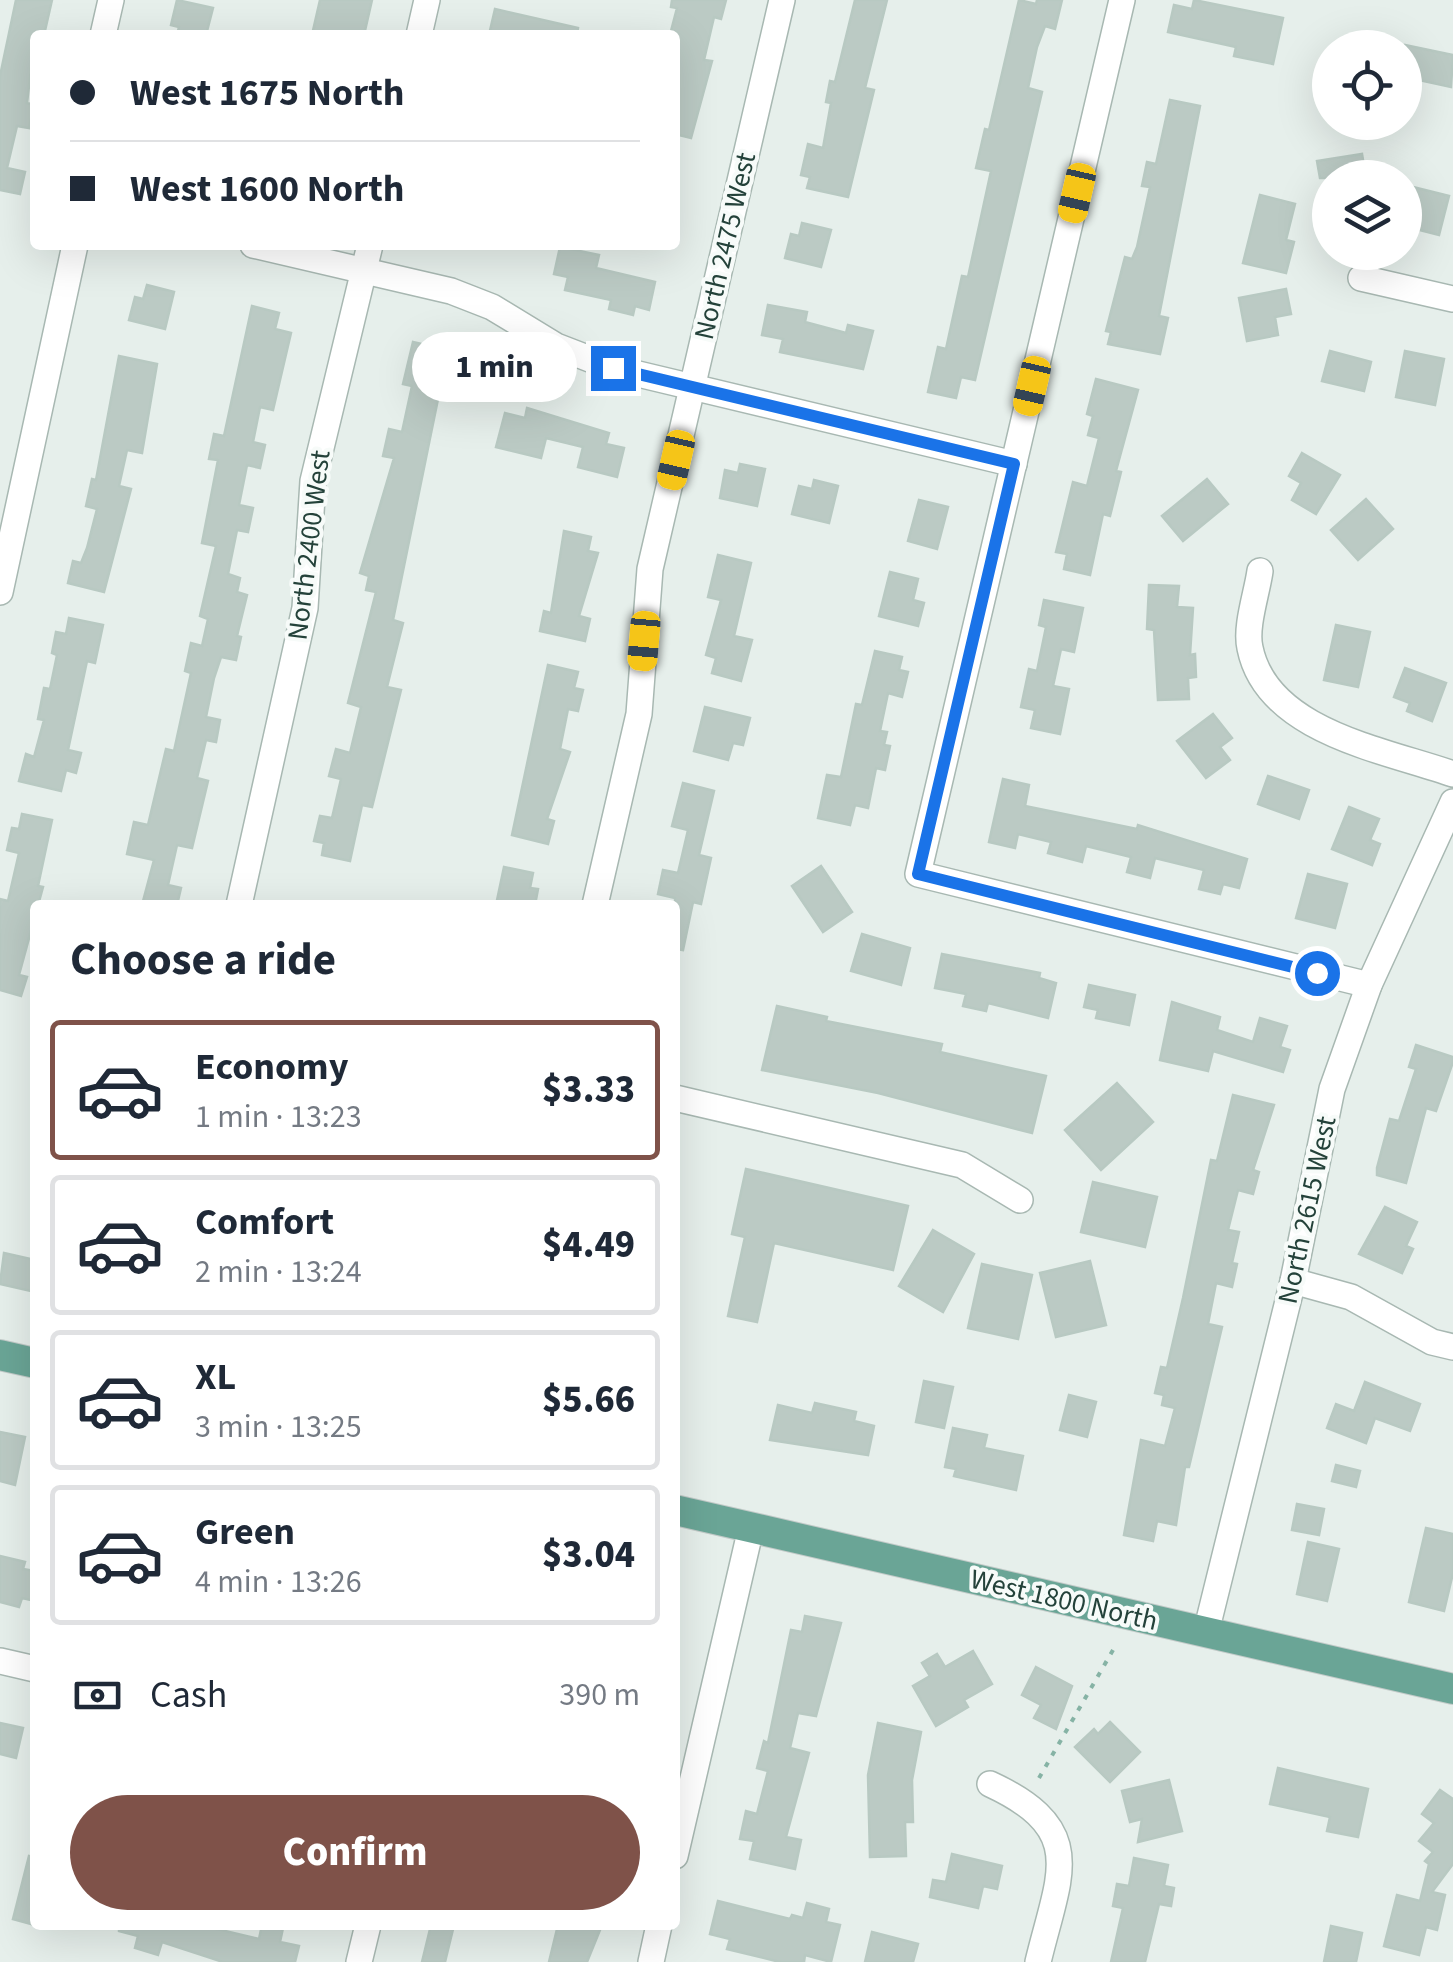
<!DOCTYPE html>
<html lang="en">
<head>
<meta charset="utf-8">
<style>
  body { margin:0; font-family:"Source Sans 3",sans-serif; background:#f2f2f3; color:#1f2937; height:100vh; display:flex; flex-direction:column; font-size:38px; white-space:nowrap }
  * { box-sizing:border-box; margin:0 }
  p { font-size:32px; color:#747a83 }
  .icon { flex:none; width:55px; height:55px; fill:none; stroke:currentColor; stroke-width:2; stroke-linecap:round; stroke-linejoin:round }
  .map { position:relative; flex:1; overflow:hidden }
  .side { position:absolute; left:30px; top:900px; width:650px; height:1030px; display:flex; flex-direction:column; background:#fff; border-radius:10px; box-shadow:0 10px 40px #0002 }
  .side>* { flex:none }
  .top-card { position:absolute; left:30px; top:30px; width:650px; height:220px; border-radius:10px; box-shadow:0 10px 40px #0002; display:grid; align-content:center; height:220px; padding:0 40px; background:#fff }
  .controls { position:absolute; left:1312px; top:30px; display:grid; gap:20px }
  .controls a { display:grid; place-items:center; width:110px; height:110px; border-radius:50%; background:#fff; box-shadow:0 10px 40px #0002; font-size:50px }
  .end { position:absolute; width:45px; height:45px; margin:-22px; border:12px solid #1a73e8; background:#fff; box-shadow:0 0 0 5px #fff }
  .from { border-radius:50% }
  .bubble { position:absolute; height:70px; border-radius:35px; background:#fff; box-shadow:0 10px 40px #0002; font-size:32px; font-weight:800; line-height:70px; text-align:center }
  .car { position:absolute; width:30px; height:60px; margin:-30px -15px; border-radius:12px; box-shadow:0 0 8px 2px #0007; background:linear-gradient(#f5c518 24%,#345 0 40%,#f5c518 0 76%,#345 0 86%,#f5c518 0) }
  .top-card b { display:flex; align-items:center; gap:35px; height:95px; font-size:38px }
  .top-card b+b { border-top:2px solid #e0e1e3 }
  .top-card i { width:25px; height:25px; background:#1f2937 }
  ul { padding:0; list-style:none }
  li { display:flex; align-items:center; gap:30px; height:140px; margin:0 20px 15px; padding:0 20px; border:5px solid #e0e1e3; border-radius:10px }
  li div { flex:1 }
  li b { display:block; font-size:38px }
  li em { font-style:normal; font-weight:800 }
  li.active { border-color:#7f5249 }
  li>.icon { width:90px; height:90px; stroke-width:1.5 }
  h2 { padding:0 40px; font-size:45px; line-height:120px }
  .pay { display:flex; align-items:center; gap:25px; height:110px; padding:0 40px; font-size:38px }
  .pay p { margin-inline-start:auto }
  .primary-button { display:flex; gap:20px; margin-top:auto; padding:20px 40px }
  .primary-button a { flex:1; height:115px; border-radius:60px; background:#7f5249; color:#fff; font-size:40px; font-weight:800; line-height:115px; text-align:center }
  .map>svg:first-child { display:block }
  .building { fill:#bbcac4; stroke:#b8c9c2; stroke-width:2.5 }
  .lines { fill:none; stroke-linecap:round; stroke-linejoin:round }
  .minor-casing { stroke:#a8b8b2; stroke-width:28 }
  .major-casing { stroke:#c2cac8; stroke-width:32 }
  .path { stroke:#86b3a5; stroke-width:4; stroke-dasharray:5 8; stroke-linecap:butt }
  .minor { stroke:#fff; stroke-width:25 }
  .major { stroke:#6aa596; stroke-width:30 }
  .route { stroke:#1a73e8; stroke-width:12 }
  .labels { text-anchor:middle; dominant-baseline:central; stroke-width:8; stroke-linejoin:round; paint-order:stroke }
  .street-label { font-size:28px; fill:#24423a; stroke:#f7fbf9 }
</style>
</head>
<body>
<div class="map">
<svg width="1453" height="1962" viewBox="0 0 1453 1962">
  <rect width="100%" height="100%" fill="#e6efeb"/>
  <g class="building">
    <polygon points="16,0 52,0 44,35 35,35 27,103 34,105 29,128 17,126 7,168 25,172 20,194 0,190 0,76"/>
    <polygon points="177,0 213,8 206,35 177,35 179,27 171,25"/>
    <polygon points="320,0 372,0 364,35 312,35"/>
    <polygon points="672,0 726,0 721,19 714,17 704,60 712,61 691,138 675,134 675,32 671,31 677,8 671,7"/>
    <polygon points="855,0 887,0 865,88 874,90 848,197 807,188 810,177 801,175 808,144 823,148 831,103 826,102 830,81 835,82"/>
    <polygon points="1019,0 1036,4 1037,0 1062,0 1055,29 1045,26 1037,47 1028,88 1042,92 975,380 961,377 956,398 928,392 938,347 946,349 962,276 968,277 991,171 976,168 985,129 989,130"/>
    <polygon points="1194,0 1283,18 1273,64 1234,56 1236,47 1168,32 1174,5 1192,9"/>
    <polygon points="495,9 578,28 577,35 489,35"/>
    <polygon points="1405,45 1453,55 1451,87 1405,77"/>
    <polygon points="1170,100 1200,106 1159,316 1168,318 1160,354 1108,344 1111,332 1106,331 1125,257 1132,259 1137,247 1150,187 1142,186 1147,162 1156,164"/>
    <polygon points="1362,154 1366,178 1320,178 1317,161"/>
    <polygon points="1405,185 1449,196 1439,235 1412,228 1415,217 1405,215"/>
    <polygon points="1260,195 1295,204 1286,240 1294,242 1286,273 1243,263"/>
    <polygon points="802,223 831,230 821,267 785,258 791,234 799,236"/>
    <polygon points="560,247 599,255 596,268 655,282 649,310 635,306 633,315 609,309 611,300 565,290 568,277 554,274"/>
    <polygon points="147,285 174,292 165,329 129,320 135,297 143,299"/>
    <polygon points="1286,289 1291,314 1275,317 1278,335 1247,341 1239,298"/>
    <polygon points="768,305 807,312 805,322 846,333 848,325 873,331 863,369 780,352 783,339 762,335"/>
    <polygon points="252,306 279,313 275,329 291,333 273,410 260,407 253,442 265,445 260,468 247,465 239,505 253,508 248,532 237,530 228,574 240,578 237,592 247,595 237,636 241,637 236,660 221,657 214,678 206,717 220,720 216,742 206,740 197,778 208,781 192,848 177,845 168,885 181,888 177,905 142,905 154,860 127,854 134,822 148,825 166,749 174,751 191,673 185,671 191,643 202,646 208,619 200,616 216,546 202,543 218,460 209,459 214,434 224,436"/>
    <polygon points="413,342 448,350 393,620 403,623 387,687 401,690 372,807 362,805 350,861 322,855 324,843 314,841 320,816 332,818 341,779 329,776 336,749 350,753 361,707 348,703 376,592 366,590 369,576 360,573 394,458 383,456 389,429 402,432 412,386 403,384"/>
    <polygon points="1330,351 1371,362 1364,391 1322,381"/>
    <polygon points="1405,351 1444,359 1435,405 1396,397"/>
    <polygon points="119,356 157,364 142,453 127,450 119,486 131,489 104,592 68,583 73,561 81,563 87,548 97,509 86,506 92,479 96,480"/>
    <polygon points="1096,379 1138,390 1116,471 1121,472 1110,516 1103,514 1090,575 1064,569 1067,554 1056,552 1073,482 1087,486 1099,438 1088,435 1093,416 1087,414"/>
    <polygon points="527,408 609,433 606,444 624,448 617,477 578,467 583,447 546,438 541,458 496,447 505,413 525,418"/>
    <polygon points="1302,453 1340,475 1316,514 1292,500 1301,483 1289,476"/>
    <polygon points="740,464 765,469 757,506 720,498 725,470 738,473"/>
    <polygon points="1207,479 1228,504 1183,541 1162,516"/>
    <polygon points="814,480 838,486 829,523 792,514 799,486 812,489"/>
    <polygon points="1366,499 1393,529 1358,560 1331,530"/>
    <polygon points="919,500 948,507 937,549 908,541"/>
    <polygon points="564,531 591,537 588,551 598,553 579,616 590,619 585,641 540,631 544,611 551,613"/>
    <polygon points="718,555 751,563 734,636 752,640 741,681 712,673 716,658 706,655 721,600 708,597"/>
    <polygon points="890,572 918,579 913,600 924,603 918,626 879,616"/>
    <polygon points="1149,585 1179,586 1177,607 1193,608 1190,655 1195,654 1196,677 1188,678 1189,699 1158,700 1154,630 1147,629"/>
    <polygon points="1044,600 1083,608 1074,652 1061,649 1053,686 1069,689 1060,734 1031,728 1035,710 1021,707 1029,669 1037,671 1046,627 1039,625"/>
    <polygon points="69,618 103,625 95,663 87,661 68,750 81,753 76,773 66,770 61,791 19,781 26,754 34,757 44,720 38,719 44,688 50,689 57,655 52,653 56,632 66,634"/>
    <polygon points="1336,625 1370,632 1358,687 1324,680"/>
    <polygon points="875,651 902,657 899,670 908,672 902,697 888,693 880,731 887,732 884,745 890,746 885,770 876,768 868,808 855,805 850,825 818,818 827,775 841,777 856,704 862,705"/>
    <polygon points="548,665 578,672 574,688 583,690 578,711 568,709 560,749 570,752 547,819 554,821 548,844 512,835"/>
    <polygon points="1405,668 1446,683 1432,721 1407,711 1410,703 1394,697"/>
    <polygon points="705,707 750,718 743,745 733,743 728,760 694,751"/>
    <polygon points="1213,714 1232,738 1220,747 1230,760 1206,778 1177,741"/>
    <polygon points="1268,776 1309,790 1299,819 1258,804"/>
    <polygon points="1003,779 1029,785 1025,806 1137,829 1138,825 1247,859 1239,888 1223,884 1220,894 1199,889 1204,870 1155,858 1150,878 1127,872 1131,857 1086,846 1082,862 1048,853 1051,842 1018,834 1015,848 989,842"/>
    <polygon points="683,783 714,791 699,855 711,858 701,904 693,902 683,950 675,949 675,898 658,894 663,870 678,873 688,830 672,826"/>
    <polygon points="1349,807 1379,819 1370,840 1380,844 1372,865 1332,849"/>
    <polygon points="22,814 52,820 38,886 43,887 19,975 27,977 21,996 0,990 0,899 8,901 19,853 7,850 12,828 19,829"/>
    <polygon points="821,866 852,912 823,932 792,886"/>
    <polygon points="504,867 533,873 530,888 538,889 535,905 496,905"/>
    <polygon points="1308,874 1347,884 1335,928 1296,918"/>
    <polygon points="862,934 910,948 901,985 851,971"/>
    <polygon points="942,954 1040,973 1039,978 1056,983 1048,1018 988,1003 986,1011 963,1006 966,994 935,988"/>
    <polygon points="1089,985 1135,995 1129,1025 1096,1018 1098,1010 1084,1007"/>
    <polygon points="1172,1002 1220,1017 1217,1030 1253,1042 1260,1018 1287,1026 1280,1047 1290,1050 1283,1072 1213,1051 1208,1071 1160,1060"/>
    <polygon points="777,1006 827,1017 826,1021 942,1044 940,1052 1046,1076 1032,1133 878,1093 762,1070"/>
    <polygon points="1416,1045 1453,1057 1453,1062 1436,1111 1426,1108 1406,1183 1377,1175 1377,1168 1390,1119 1399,1121 1416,1069 1409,1067"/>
    <polygon points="1117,1083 1153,1122 1101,1170 1065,1130"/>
    <polygon points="1233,1095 1274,1105 1253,1170 1259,1172 1253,1194 1238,1190 1228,1230 1239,1232 1232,1263 1237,1264 1232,1287 1216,1283 1208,1324 1222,1327 1189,1467 1185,1467 1176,1525 1157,1521 1153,1541 1124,1535 1141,1440 1165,1446 1175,1408 1162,1405 1164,1395 1155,1393 1161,1367 1167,1368 1183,1298 1211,1160 1217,1161"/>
    <polygon points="746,1169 908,1206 893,1270 774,1243 757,1322 728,1316 745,1237 732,1234"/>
    <polygon points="1093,1182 1157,1197 1145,1247 1081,1232"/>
    <polygon points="1385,1207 1417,1222 1406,1246 1413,1249 1402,1273 1359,1254"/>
    <polygon points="933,1230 974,1254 943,1312 899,1286"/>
    <polygon points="4,1253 35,1260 35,1292 0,1284"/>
    <polygon points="1090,1261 1106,1325 1056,1337 1040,1273"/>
    <polygon points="982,1264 1032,1275 1018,1339 968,1328"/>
    <polygon points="924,1381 953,1387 944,1428 916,1422"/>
    <polygon points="1365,1382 1420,1404 1410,1431 1375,1418 1366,1443 1327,1428 1336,1404 1354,1411"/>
    <polygon points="1069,1395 1096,1402 1087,1437 1060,1430"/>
    <polygon points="815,1403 856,1412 854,1421 874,1426 868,1455 770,1440 778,1405 812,1413"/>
    <polygon points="953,1428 987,1435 984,1448 1023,1456 1016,1490 954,1476 956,1469 945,1467"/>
    <polygon points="0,1432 25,1437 15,1485 0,1481"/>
    <polygon points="1336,1465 1360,1471 1356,1487 1332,1481"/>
    <polygon points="1297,1504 1324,1509 1319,1535 1292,1530"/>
    <polygon points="1426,1528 1453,1534 1453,1573 1444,1611 1409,1602"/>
    <polygon points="1308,1542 1339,1549 1327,1601 1297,1594"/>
    <polygon points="0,1556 25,1562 23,1569 35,1571 35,1601 22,1598 19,1607 0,1602"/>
    <polygon points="805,1616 841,1623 816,1716 798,1713 790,1748 809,1753 786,1837 801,1840 795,1869 750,1859 754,1841 740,1839 746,1811 757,1814 768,1771 757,1768 764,1741 768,1743 791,1630 802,1632"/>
    <polygon points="973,1651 992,1684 964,1700 968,1707 936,1726 913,1686 930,1676 922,1663 937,1654 945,1667"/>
    <polygon points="1036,1667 1072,1686 1056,1729 1034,1718 1041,1705 1022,1695"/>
    <polygon points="1110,1722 1140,1752 1110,1782 1075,1747 1094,1729 1098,1734"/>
    <polygon points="0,1723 23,1728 16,1758 0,1754"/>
    <polygon points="878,1723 921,1732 912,1780 913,1822 905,1822 906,1856 870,1857 868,1775"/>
    <polygon points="1278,1768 1368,1789 1358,1837 1327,1831 1330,1817 1270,1804"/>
    <polygon points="1169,1780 1182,1831 1138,1842 1142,1819 1130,1822 1122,1791"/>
    <polygon points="1440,1790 1453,1799 1453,1864 1432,1892 1445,1895 1437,1930 1426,1927 1419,1955 1384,1946 1397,1895 1420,1901 1429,1864 1425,1861 1433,1852 1419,1841 1434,1823 1422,1814"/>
    <polygon points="952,1854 1002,1866 997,1889 983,1886 978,1908 930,1897 933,1880 946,1882"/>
    <polygon points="29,1856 35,1857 35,1925 13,1919"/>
    <polygon points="1134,1858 1168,1865 1164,1886 1174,1888 1171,1906 1159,1904 1145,1962 1111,1962 1123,1908 1113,1906 1117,1884 1129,1886"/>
    <polygon points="718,1901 790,1919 792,1915 803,1918 807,1903 829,1909 826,1922 840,1925 831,1962 805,1955 804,1962 780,1962 727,1949 730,1939 710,1934"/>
    <polygon points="119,1925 200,1925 259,1939 262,1925 268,1925 283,1928 280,1942 299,1946 295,1962 223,1962 162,1942 158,1955 135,1948 138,1936 119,1931"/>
    <polygon points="431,1925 454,1925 445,1962 422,1962"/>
    <polygon points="558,1925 602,1925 587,1962 549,1962"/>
    <polygon points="1331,1926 1362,1933 1356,1962 1324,1962"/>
    <polygon points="872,1932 918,1944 913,1962 865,1962"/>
  </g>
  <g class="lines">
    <g class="minor-casing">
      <g id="minor">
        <polyline points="1122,0 918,874 1369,985"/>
        <polyline points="103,35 111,0"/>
        <polyline points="419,35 427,0"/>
        <polyline points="253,245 451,291 492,307 556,346 613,368 1014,464"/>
        <polyline points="1361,278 1453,299"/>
        <path d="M1260,571C1257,593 1245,627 1250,648C1267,732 1385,750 1453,774"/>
        <polyline points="0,592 75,245"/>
        <polyline points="239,905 305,608 313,481 370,245"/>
        <polyline points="595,905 639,714 650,569 782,0"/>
        <polyline points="675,1098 962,1165 1020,1200"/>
        <polyline points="1293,1281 1351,1297 1432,1342 1453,1347"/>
        <polyline points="1206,1632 1293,1281 1332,1089 1369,985 1453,802"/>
        <polyline points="0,1661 35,1669"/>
        <path d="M990,1784C1089,1830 1059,1874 1038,1962"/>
        <polyline points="675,1856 751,1528"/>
        <polyline points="359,1962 368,1925"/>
        <polyline points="651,1962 659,1925"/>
      </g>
    </g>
    <g class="major-casing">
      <g id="major">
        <polyline points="0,1355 35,1363"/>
        <polyline points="675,1510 1453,1689"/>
      </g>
    </g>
    <polyline class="path" points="1039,1778 1113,1650"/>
    <use href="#minor" class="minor"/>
    <use href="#major" class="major"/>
  </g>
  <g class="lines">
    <polyline class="route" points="613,368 1014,464 918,874 1317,973"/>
  </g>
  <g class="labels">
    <g class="street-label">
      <text transform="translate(725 246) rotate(-77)">North 2475 West</text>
      <text transform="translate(309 545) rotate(-83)">North 2400 West</text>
      <text transform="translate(1307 1210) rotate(-78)">North 2615 West</text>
      <text transform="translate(1064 1600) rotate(13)">West 1800 North</text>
    </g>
  </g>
</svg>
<div class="controls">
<a><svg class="icon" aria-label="locate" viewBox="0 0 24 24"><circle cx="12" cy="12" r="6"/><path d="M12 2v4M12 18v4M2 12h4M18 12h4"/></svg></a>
<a><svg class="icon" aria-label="layers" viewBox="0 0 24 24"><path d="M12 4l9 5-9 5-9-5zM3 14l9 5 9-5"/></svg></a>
</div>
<i class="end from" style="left:1317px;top:973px"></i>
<i class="end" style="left:613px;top:368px"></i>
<div class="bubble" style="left:412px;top:332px;width:165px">1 min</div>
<i class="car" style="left:1077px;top:193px;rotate:193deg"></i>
<i class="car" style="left:1032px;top:386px;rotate:193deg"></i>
<i class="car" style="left:676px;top:460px;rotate:193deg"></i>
<i class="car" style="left:644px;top:641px;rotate:185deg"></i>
<div class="top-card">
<b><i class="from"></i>West 1675 North</b>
<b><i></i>West 1600 North</b>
</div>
<section class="side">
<h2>Choose a ride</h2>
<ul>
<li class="active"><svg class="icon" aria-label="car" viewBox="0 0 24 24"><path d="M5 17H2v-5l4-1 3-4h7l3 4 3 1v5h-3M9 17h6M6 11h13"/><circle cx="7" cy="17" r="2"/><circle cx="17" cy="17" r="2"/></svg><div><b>Economy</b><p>1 min · 13:23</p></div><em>$3.33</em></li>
<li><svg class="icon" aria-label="car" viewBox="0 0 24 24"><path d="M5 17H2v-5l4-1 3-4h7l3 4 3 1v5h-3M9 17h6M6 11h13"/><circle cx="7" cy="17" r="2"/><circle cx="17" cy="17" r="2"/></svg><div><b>Comfort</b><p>2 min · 13:24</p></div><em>$4.49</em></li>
<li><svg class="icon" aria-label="car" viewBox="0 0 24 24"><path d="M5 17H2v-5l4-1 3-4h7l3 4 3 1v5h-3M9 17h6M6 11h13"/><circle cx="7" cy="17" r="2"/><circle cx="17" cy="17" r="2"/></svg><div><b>XL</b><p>3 min · 13:25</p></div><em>$5.66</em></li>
<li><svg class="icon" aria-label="car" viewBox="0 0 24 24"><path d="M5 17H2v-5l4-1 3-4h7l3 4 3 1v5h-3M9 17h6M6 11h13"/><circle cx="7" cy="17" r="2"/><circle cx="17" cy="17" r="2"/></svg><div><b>Green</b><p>4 min · 13:26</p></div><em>$3.04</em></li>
</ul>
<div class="pay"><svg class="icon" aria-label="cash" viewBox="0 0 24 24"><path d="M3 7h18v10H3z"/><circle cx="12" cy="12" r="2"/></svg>Cash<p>390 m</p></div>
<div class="primary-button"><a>Confirm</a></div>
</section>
</div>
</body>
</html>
